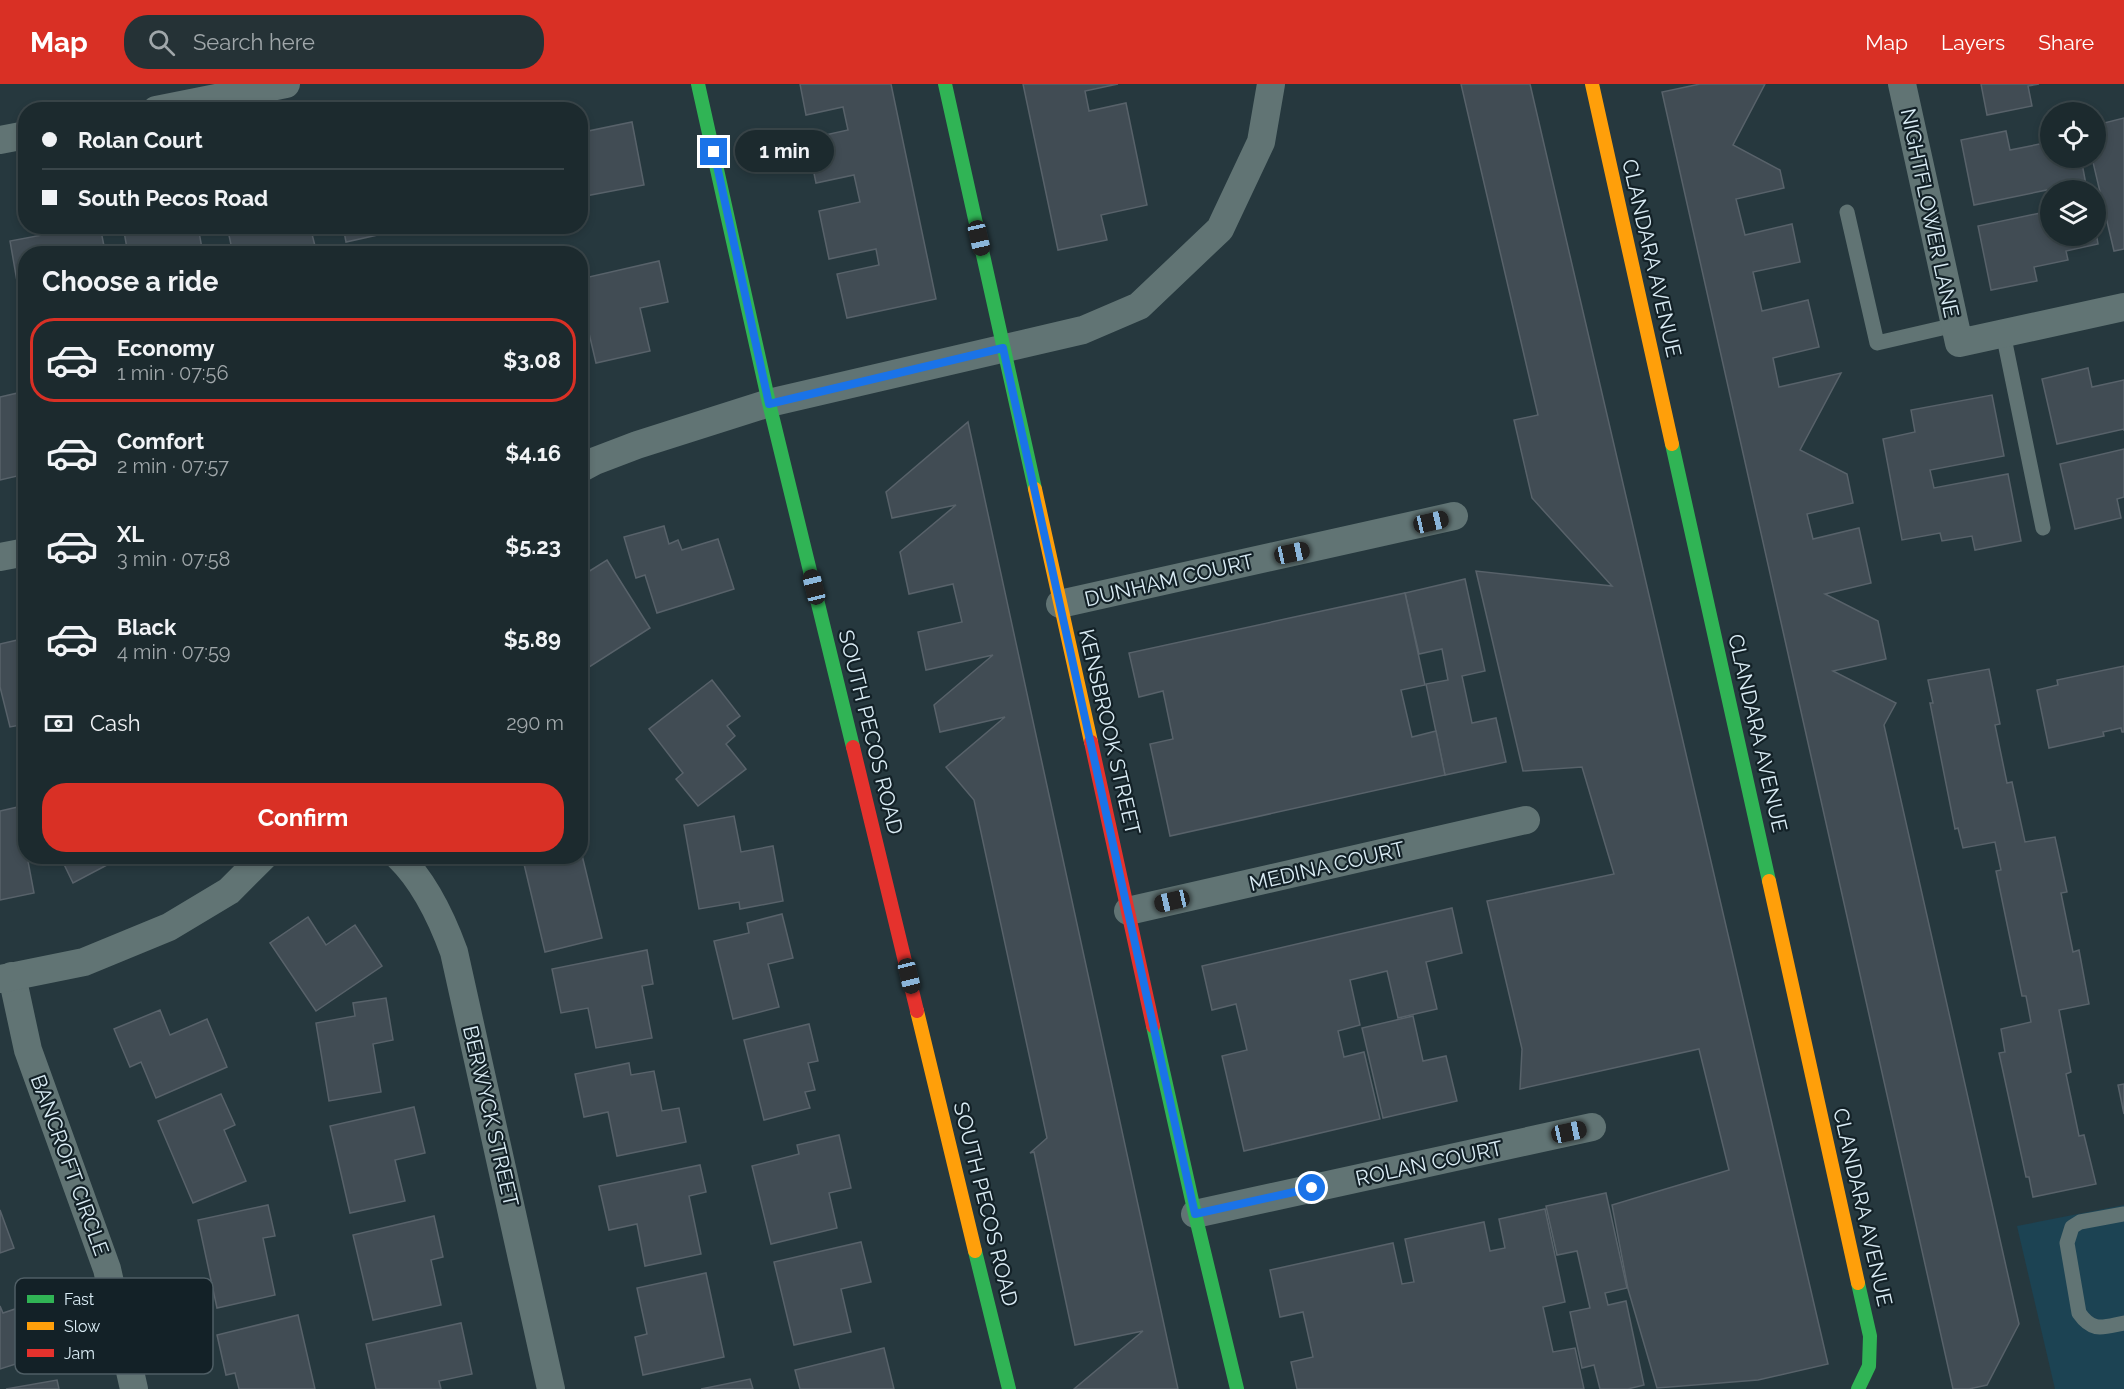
<!DOCTYPE html>
<html lang="en">
<head>
<meta charset="utf-8">
<style>
  body { margin:0; font-family:Raleway,sans-serif; background:#253236; color:#f1f3f6; height:100vh; display:flex; flex-direction:column; font-size:22px; white-space:nowrap }
  * { box-sizing:border-box; margin:0 }
  p { font-size:20px; color:#a0a7aa }
  .icon { flex:none; width:33px; height:33px; fill:none; stroke:currentColor; stroke-width:2; stroke-linecap:round; stroke-linejoin:round }
  .map { position:relative; flex:1; overflow:hidden }
  .details { position:absolute; left:18px; top:162px; width:570px; height:618px; display:flex; flex-direction:column; background:#1c2a2e; border-radius:24px; box-shadow:0 3px 9px #0003,0 0 0 2px #3a464a }
  .details>* { flex:none }
  .banner { position:absolute; left:18px; top:18px; width:570px; height:132px; border-radius:24px; box-shadow:0 3px 9px #0003,0 0 0 2px #3a464a; display:grid; align-content:center; height:132px; padding:0 24px; background:#1c2a2e }
  .buttons { position:absolute; left:2040px; top:18px; display:grid; gap:12px }
  .buttons a { display:grid; place-items:center; width:66px; height:66px; border-radius:50%; background:#1c2a2e; box-shadow:0 3px 9px #0003,0 0 0 2px #3a464a; font-size:30px }
  .end { position:absolute; width:27px; height:27px; margin:-14px; border:8px solid #1a73e8; background:#fff; box-shadow:0 0 0 3px #fff }
  .from { border-radius:50% }
  .bubble { position:absolute; height:42px; border-radius:21px; background:#1c2a2e; box-shadow:0 3px 9px #0003,0 0 0 2px #3a464a; font-size:20px; font-weight:700; line-height:42px; text-align:center }
  .car { position:absolute; width:18px; height:36px; margin:-18px -9px; border-radius:8px; box-shadow:0 0 4px 2px #0007; background:linear-gradient(#222 24%,#8ab4d8 0 40%,#222 0 76%,#8ab4d8 0 86%,#222 0) }
  .banner b { display:flex; align-items:center; gap:21px; height:57px; font-size:22px }
  .banner b+b { border-top:2px solid #3a464a }
  .banner i { width:15px; height:15px; background:#f1f3f6 }
  ul { padding:0; list-style:none }
  li { display:flex; align-items:center; gap:18px; height:84px; margin:0 12px 9px; padding:0 12px; border:3px solid transparent; border-radius:24px }
  li div { flex:1 }
  li b { display:block; font-size:22px }
  li em { font-style:normal; font-weight:700 }
  li.active { border-color:#d93025 }
  li>.icon { width:54px; height:54px; stroke-width:1.5 }
  h2 { padding:0 24px; font-size:27px; line-height:72px }
  .pay { display:flex; align-items:center; gap:15px; height:66px; padding:0 24px; font-size:22px }
  .pay p { margin-inline-start:auto }
  .cta { display:flex; gap:12px; margin-top:auto; padding:12px 24px }
  .cta a { flex:1; height:69px; border-radius:24px; background:#d93025; color:#fff; font-size:24px; font-weight:700; line-height:69px; text-align:center }
  header { display:flex; align-items:center; gap:36px; box-sizing:border-box; height:84px; padding:0 30px; background:#d93025; color:#fff }
  header strong { font-size:28px }
  nav { display:flex; gap:33px; margin-inline-start:auto; font-size:21px }
  .search { width:420px; height:54px; background:#253236; display:flex; align-items:center; gap:15px; box-sizing:border-box; padding:0 21px; border-radius:24px; color:#a0a7aa; font-size:22px }
  .map>svg:first-child { display:block }
  .built { fill:#1c4353 }
  .building { fill:#414c54; stroke:#58626a; stroke-width:1.5 }
  .lines { fill:none; stroke-linecap:round; stroke-linejoin:round }
  .lane { stroke:#617474; stroke-width:15 }
  .street { stroke:#617474; stroke-width:28 }
  .fast { stroke:#30b455; stroke-width:14 }
  .slow { stroke:#ff9f0a; stroke-width:14 }
  .jam { stroke:#e5322d; stroke-width:14 }
  .route { stroke:#1a73e8; stroke-width:8 }
  .labels { text-anchor:middle; dominant-baseline:central; stroke-width:4.5; stroke-linejoin:round; paint-order:stroke }
  .street-label { font-size:21px; fill:#daecf5; stroke:#132127 }
  .key { fill:#132127; stroke:#4f5e65; stroke-width:1.5 }
  .key-label { font-size:16px; fill:#daecf5 }
</style>
</head>
<body>
<header>
<strong>Map</strong>
<div class="search"><svg class="icon" aria-label="search" viewBox="0 0 24 24"><circle cx="10" cy="10" r="6"/><path d="M15 15l6 6"/></svg>Search here</div>
<nav><a>Map</a><a>Layers</a><a>Share</a></nav>
</header>
<div class="map">
<svg width="2124" height="1305" viewBox="0 0 2124 1305">
  <rect width="100%" height="100%" fill="#26383e"/>
  <polygon class="built" points="2124,1121 2124,1305 2055,1305 2017,1142"/>
  <g class="building">
    <polygon points="800,0 891,0 936,215 847,234 837,190 879,181 876,165 829,175 819,127 860,118 854,91 816,99 807,55 848,46 843,23 806,31"/>
    <polygon points="1023,0 1118,0 1085,7 1089,27 1126,19 1147,121 1101,131 1107,156 1058,166"/>
    <polygon points="1461,0 1530,0 1828,1280 1758,1296 1657,1304 1628,1205 1612,1121 1729,1086 1699,965 1520,1005 1522,965 1487,817 1614,790 1582,683 1523,687 1476,487 1612,502 1532,414 1514,336 1538,331"/>
    <polygon points="1700,0 1765,0 1733,61 1780,86 1784,104 1736,115 1745,151 1792,140 1800,178 1753,188 1762,227 1808,216 1819,263 1773,274 1779,303 1841,289 1800,366 1847,390 1853,419 1807,430 1813,455 1859,444 1871,499 1825,510 1878,537 1886,575 1833,587 1896,619 1884,641 2019,1240 1987,1301 1969,1305 1953,1305 1662,8"/>
    <polygon points="1981,0 2039,0 2028,2 2032,22 1987,31"/>
    <polygon points="585,34 588,47 632,38 644,101 580,113 580,35"/>
    <polygon points="2124,34 2124,165 2114,167 2092,74 2096,74 2096,41"/>
    <polygon points="2006,47 2010,66 2050,58 2050,74 2081,74 2087,106 2050,106 2050,125 2047,106 1974,121 1961,56"/>
    <polygon points="2050,127 2050,152 2096,152 2096,148 2098,160 2066,167 2068,176 2034,183 2037,197 1991,206 1978,142"/>
    <polygon points="52,142 100,142 105,167 92,170 26,170 26,219 21,220 10,157 53,149"/>
    <polygon points="123,142 209,142 209,145 199,148 203,170 128,170"/>
    <polygon points="227,142 310,142 315,162 283,170 233,170"/>
    <polygon points="343,142 418,142 346,158"/>
    <polygon points="659,177 668,218 640,224 650,267 596,279 580,211 580,195"/>
    <polygon points="2088,284 2092,303 2124,296 2124,347 2124,345 2057,360 2042,295"/>
    <polygon points="22,308 26,324 26,390 0,396 0,313"/>
    <polygon points="1992,311 2004,372 1930,386 1934,404 2008,390 2021,457 1975,466 1972,452 1942,457 1940,449 1902,456 1883,355 1915,348 1911,326"/>
    <polygon points="968,338 1178,1305 1074,1305 1143,1247 1075,1261 1034,1068 1030,1069 1047,1054 974,716 946,683 1005,633 940,648 934,621 993,571 926,586 918,548 962,538 953,500 909,510 900,468 956,421 892,434 886,408"/>
    <polygon points="2124,365 2124,413 2117,415 2121,434 2075,445 2060,380"/>
    <polygon points="664,442 669,460 678,456 682,466 718,455 734,505 657,529 645,491 636,494 624,453"/>
    <polygon points="607,476 650,544 583,587 580,582 580,521 587,517 580,507 580,493"/>
    <polygon points="1465,495 1485,587 1462,592 1472,639 1496,634 1506,678 1445,691 1426,600 1448,596 1442,565 1419,570 1405,509"/>
    <polygon points="1405,509 1425,601 1401,606 1412,653 1436,647 1445,691 1170,752 1150,660 1173,655 1163,607 1139,613 1129,569"/>
    <polygon points="26,554 26,640 10,643 0,603 0,560"/>
    <polygon points="2124,582 2124,648 2122,648 2121,644 2103,648 2104,652 2049,664 2037,606 2058,601 2057,596"/>
    <polygon points="1989,585 2000,640 1995,641 2007,699 2012,698 2025,758 2055,753 2067,808 2061,809 2073,868 2079,866 2089,920 2059,926 2071,988 2066,990 2079,1052 2084,1051 2096,1100 2033,1113 2029,1093 2026,1093 1999,969 2005,968 2001,945 2031,938 2026,912 2022,912 1996,787 2001,786 1995,758 1963,764 1958,744 1955,745 1930,619 1933,619 1928,596"/>
    <polygon points="712,596 740,632 727,642 735,652 726,660 746,685 698,722 676,695 683,689 649,645"/>
    <polygon points="580,607 588,614 580,622"/>
    <polygon points="18,723 26,762 26,772 27,772 34,809 0,816 0,727"/>
    <polygon points="734,732 741,768 773,762 783,817 740,825 739,818 699,825 684,741"/>
    <polygon points="581,767 602,854 545,868 524,780 557,772 580,772"/>
    <polygon points="60,772 124,772 73,799"/>
    <polygon points="1452,824 1462,869 1426,878 1437,925 1398,934 1387,887 1350,896 1360,941 1338,947 1344,973 1364,968 1380,1035 1244,1067 1222,972 1247,966 1236,920 1212,926 1202,882"/>
    <polygon points="782,830 793,874 768,880 779,923 733,935 714,857 749,849 747,839"/>
    <polygon points="308,833 326,861 355,841 382,882 316,927 270,859"/>
    <polygon points="647,866 653,900 642,902 652,954 596,964 588,924 561,929 552,885"/>
    <polygon points="386,914 393,956 373,960 381,1008 329,1017 316,939 355,932 353,919"/>
    <polygon points="160,926 170,951 207,935 227,983 156,1014 141,978 130,983 114,945"/>
    <polygon points="1413,932 1423,977 1446,972 1457,1017 1383,1034 1362,944"/>
    <polygon points="809,940 818,977 808,979 815,1006 805,1008 810,1024 764,1036 744,956"/>
    <polygon points="629,979 631,991 654,987 662,1027 679,1024 686,1058 617,1072 608,1028 584,1033 575,990"/>
    <polygon points="2124,1000 2124,1030 2118,1001"/>
    <polygon points="221,1010 235,1041 224,1046 246,1097 193,1119 158,1037"/>
    <polygon points="414,1023 425,1069 395,1076 405,1117 350,1129 330,1042"/>
    <polygon points="839,1051 851,1104 829,1109 837,1144 771,1160 752,1082 799,1070 797,1061"/>
    <polygon points="700,1081 706,1108 689,1112 701,1170 645,1182 637,1140 609,1146 599,1102"/>
    <polygon points="1606,1109 1627,1204 1605,1209 1608,1221 1626,1217 1644,1301 1628,1305 1600,1305 1594,1281 1582,1284 1570,1228 1590,1224 1577,1167 1557,1171 1546,1122"/>
    <polygon points="268,1121 275,1152 263,1154 275,1211 217,1224 198,1136"/>
    <polygon points="1545,1125 1565,1218 1543,1223 1553,1268 1575,1264 1584,1305 1297,1305 1291,1278 1313,1273 1303,1228 1280,1233 1270,1186 1393,1159 1402,1200 1414,1198 1405,1155 1484,1138 1490,1167 1505,1164 1499,1135"/>
    <polygon points="0,1126 14,1164 0,1169"/>
    <polygon points="434,1132 443,1173 431,1176 441,1221 373,1236 353,1151"/>
    <polygon points="861,1158 871,1198 841,1205 851,1248 794,1261 774,1178"/>
    <polygon points="706,1189 724,1273 643,1291 635,1253 647,1250 637,1204"/>
    <polygon points="33,1219 50,1269 0,1285 0,1222 3,1229"/>
    <polygon points="298,1231 315,1305 239,1305 235,1289 226,1291 217,1251"/>
    <polygon points="461,1239 472,1290 439,1297 441,1305 376,1305 366,1260"/>
    <polygon points="884,1264 894,1305 800,1305 795,1286"/>
    <polygon points="750,1295 753,1305 701,1305"/>
    <polygon points="57,1296 59,1305 6,1305"/>
  </g>
  <g class="lines">
    <g class="lane">
      <polyline points="1847,128 1877,259 1955,241"/>
      <polyline points="2003,249 2043,444"/>
      <path d="M2124,1130L2080,1138L2072,1143L2067,1159L2079,1229C2093,1249 2103,1243 2124,1239"/>
    </g>
    <g class="street">
      <polyline points="1902,0 1959,259 2124,223"/>
      <polyline points="156,26 286,0"/>
      <polyline points="0,56 26,51"/>
      <polyline points="580,385 595,377 637,361 769,319 1083,246 1139,222 1220,145 1261,58 1271,0"/>
      <polyline points="0,473 26,468"/>
      <polyline points="1060,520 1454,432"/>
      <path d="M398,772C424,797 442,835 454,868L551,1305"/>
      <polyline points="1128,827 1526,736"/>
      <polyline points="12,892 28,966 107,1185 134,1305"/>
      <polyline points="0,895 84,878 169,843 229,807 264,772"/>
      <polyline points="1195,1130 1592,1043"/>
    </g>
    <g class="fast">
      <polyline points="698,0 769,319 853,663"/>
      <polyline points="945,0 1035,405"/>
      <polyline points="1672,360 1769,797"/>
      <polyline points="1153,942 1195,1130 1237,1305"/>
      <polyline points="975,1167 1009,1305"/>
      <polyline points="1858,1305 1869,1282 1870,1252 1858,1199"/>
    </g>
    <g class="slow">
      <polyline points="1592,0 1672,360"/>
      <polyline points="1035,405 1091,658"/>
      <polyline points="1769,797 1858,1199"/>
      <polyline points="917,927 975,1167"/>
    </g>
    <g class="jam">
      <polyline points="1091,658 1153,942"/>
      <polyline points="853,663 917,927"/>
    </g>
  </g>
  <g class="lines">
    <polyline class="route" points="714,68 769,320 1003,264 1195,1130 1312,1104"/>
  </g>
  <g class="labels">
    <g class="street-label">
      <text transform="translate(1930 129) rotate(78)">NIGHTFLOWER LANE</text>
      <text transform="translate(1652 174) rotate(77)">CLANDARA AVENUE</text>
      <text transform="translate(1169 496) rotate(-13)">DUNHAM COURT</text>
      <text transform="translate(871 648) rotate(76)">SOUTH PECOS ROAD</text>
      <text transform="translate(1110 648) rotate(77)">KENSBROOK STREET</text>
      <text transform="translate(1758 649) rotate(77)">CLANDARA AVENUE</text>
      <text transform="translate(1327 782) rotate(-13)">MEDINA COURT</text>
      <text transform="translate(491 1032) rotate(77)">BERWYCK STREET</text>
      <text transform="translate(1429 1079) rotate(-12)">ROLAN COURT</text>
      <text transform="translate(70 1081) rotate(70)">BANCROFT CIRCLE</text>
      <text transform="translate(986 1120) rotate(76)">SOUTH PECOS ROAD</text>
      <text transform="translate(1863 1123) rotate(77)">CLANDARA AVENUE</text>
    </g>
  </g>
  <rect x="15" y="1194" width="198" height="96" rx="9" class="key"/>
  <rect x="27" y="1211" width="27" height="8" fill="#30b455"/>
  <rect x="27" y="1238" width="27" height="8" fill="#ff9f0a"/>
  <rect x="27" y="1265" width="27" height="8" fill="#e5322d"/>
  <g class="key-label">
    <text x="64" y="1221">Fast</text>
    <text x="64" y="1248">Slow</text>
    <text x="64" y="1275">Jam</text>
  </g>
</svg>
<div class="buttons">
<a><svg class="icon" aria-label="locate" viewBox="0 0 24 24"><circle cx="12" cy="12" r="6"/><path d="M12 2v4M12 18v4M2 12h4M18 12h4"/></svg></a>
<a><svg class="icon" aria-label="layers" viewBox="0 0 24 24"><path d="M12 4l9 5-9 5-9-5zM3 14l9 5 9-5"/></svg></a>
</div>
<i class="end from" style="left:1312px;top:1104px"></i>
<i class="end" style="left:714px;top:68px"></i>
<div class="bubble" style="left:735px;top:46px;width:99px">1 min</div>
<i class="car" style="left:979px;top:154px;rotate:167deg"></i>
<i class="car" style="left:1431px;top:438px;rotate:77deg"></i>
<i class="car" style="left:1292px;top:469px;rotate:78deg"></i>
<i class="car" style="left:814px;top:503px;rotate:346deg"></i>
<i class="car" style="left:1172px;top:817px;rotate:257deg"></i>
<i class="car" style="left:909px;top:892px;rotate:166deg"></i>
<i class="car" style="left:1569px;top:1048px;rotate:78deg"></i>
<div class="banner">
<b><i class="from"></i>Rolan Court</b>
<b><i></i>South Pecos Road</b>
</div>
<section class="details">
<h2>Choose a ride</h2>
<ul>
<li class="active"><svg class="icon" aria-label="car" viewBox="0 0 24 24"><path d="M5 17H2v-5l4-1 3-4h7l3 4 3 1v5h-3M9 17h6M6 11h13"/><circle cx="7" cy="17" r="2"/><circle cx="17" cy="17" r="2"/></svg><div><b>Economy</b><p>1 min · 07:56</p></div><em>$3.08</em></li>
<li><svg class="icon" aria-label="car" viewBox="0 0 24 24"><path d="M5 17H2v-5l4-1 3-4h7l3 4 3 1v5h-3M9 17h6M6 11h13"/><circle cx="7" cy="17" r="2"/><circle cx="17" cy="17" r="2"/></svg><div><b>Comfort</b><p>2 min · 07:57</p></div><em>$4.16</em></li>
<li><svg class="icon" aria-label="car" viewBox="0 0 24 24"><path d="M5 17H2v-5l4-1 3-4h7l3 4 3 1v5h-3M9 17h6M6 11h13"/><circle cx="7" cy="17" r="2"/><circle cx="17" cy="17" r="2"/></svg><div><b>XL</b><p>3 min · 07:58</p></div><em>$5.23</em></li>
<li><svg class="icon" aria-label="car" viewBox="0 0 24 24"><path d="M5 17H2v-5l4-1 3-4h7l3 4 3 1v5h-3M9 17h6M6 11h13"/><circle cx="7" cy="17" r="2"/><circle cx="17" cy="17" r="2"/></svg><div><b>Black</b><p>4 min · 07:59</p></div><em>$5.89</em></li>
</ul>
<div class="pay"><svg class="icon" aria-label="cash" viewBox="0 0 24 24"><path d="M3 7h18v10H3z"/><circle cx="12" cy="12" r="2"/></svg>Cash<p>290 m</p></div>
<div class="cta"><a>Confirm</a></div>
</section>
</div>
</body>
</html>
